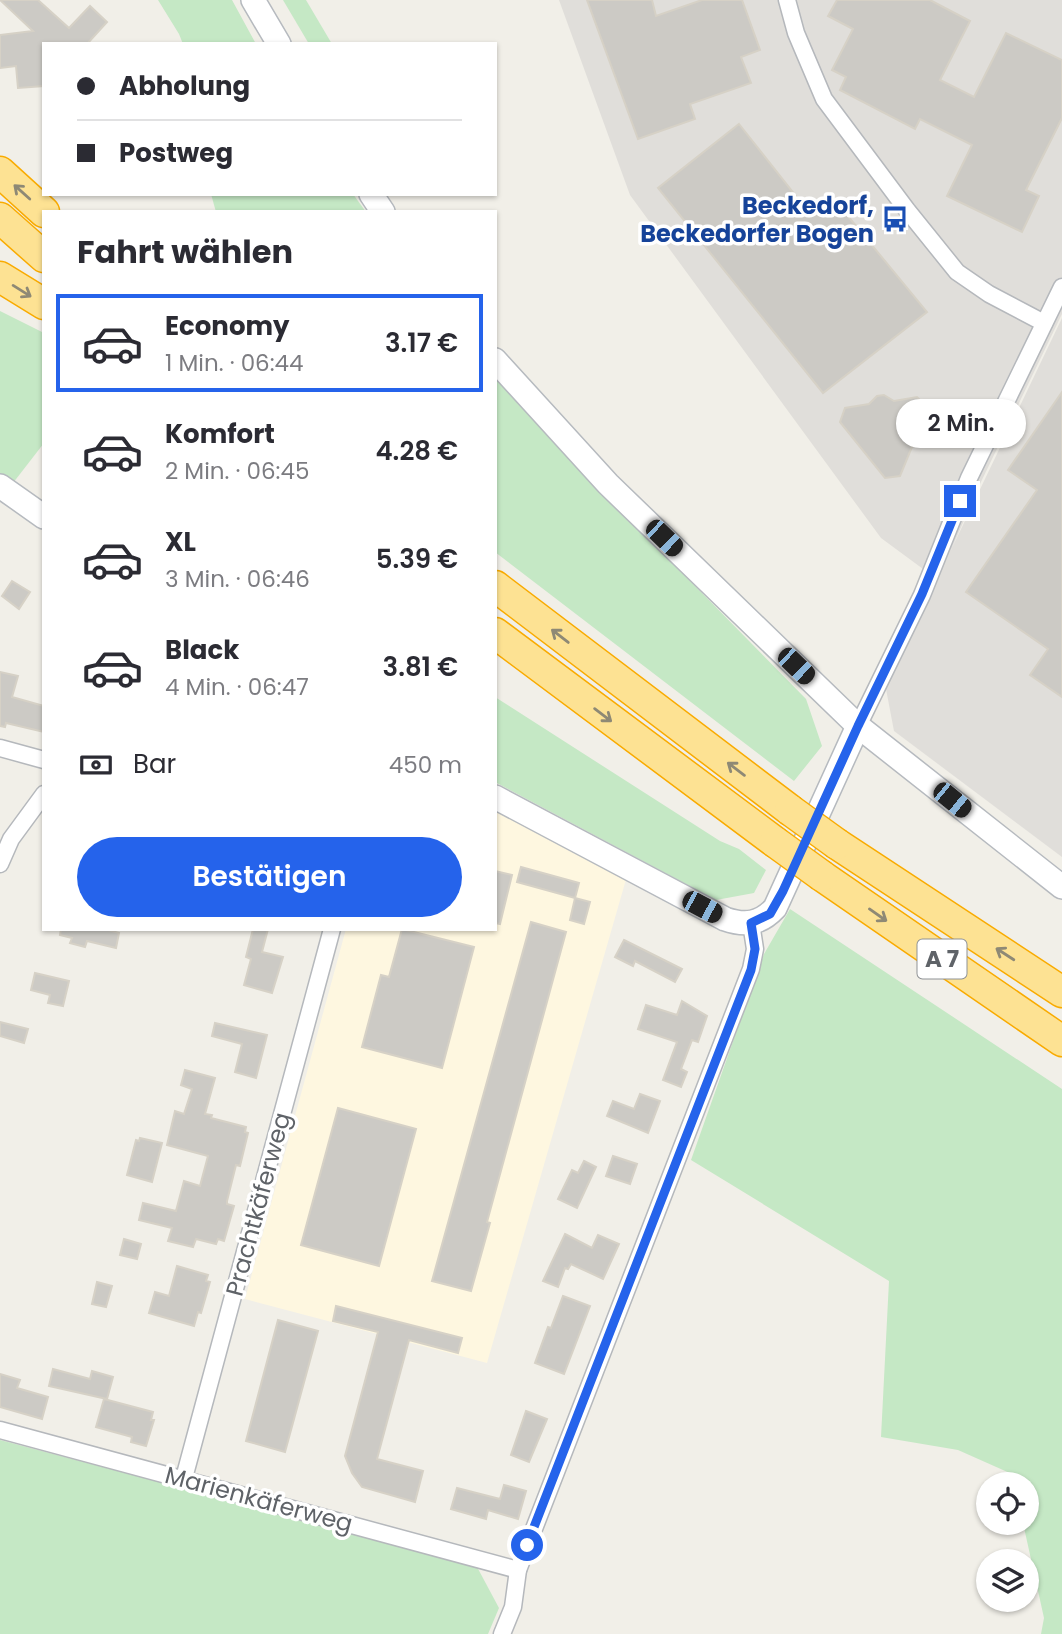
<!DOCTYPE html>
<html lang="de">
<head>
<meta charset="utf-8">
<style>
  body { margin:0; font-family:Poppins,sans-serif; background:#f2f2f3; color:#2b2b33; height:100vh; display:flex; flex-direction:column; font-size:26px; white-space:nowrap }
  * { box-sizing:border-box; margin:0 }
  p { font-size:23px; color:#7c7c81 }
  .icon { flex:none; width:38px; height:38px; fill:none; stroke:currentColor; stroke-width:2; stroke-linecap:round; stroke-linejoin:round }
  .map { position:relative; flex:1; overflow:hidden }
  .drawer { position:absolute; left:42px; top:210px; width:455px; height:721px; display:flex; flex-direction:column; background:#fff; border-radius:0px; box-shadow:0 2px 5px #0004 }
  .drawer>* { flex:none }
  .hud { position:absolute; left:42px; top:42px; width:455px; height:154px; border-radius:0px; box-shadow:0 2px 5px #0004; display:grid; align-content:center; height:154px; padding:0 35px; background:#fff }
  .tools { position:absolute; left:976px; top:1472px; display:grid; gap:14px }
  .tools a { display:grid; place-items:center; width:63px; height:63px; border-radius:50%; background:#fff; box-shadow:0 2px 5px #0004; font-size:35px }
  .end { position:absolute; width:32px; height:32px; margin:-16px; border:9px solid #2563eb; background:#fff; box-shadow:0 0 0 4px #fff }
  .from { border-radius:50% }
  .bubble { position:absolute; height:49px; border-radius:24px; background:#fff; box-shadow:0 2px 5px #0004; font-size:23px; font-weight:600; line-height:49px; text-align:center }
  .car { position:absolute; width:21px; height:42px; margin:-21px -10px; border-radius:9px; box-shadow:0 0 5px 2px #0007; background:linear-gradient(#222 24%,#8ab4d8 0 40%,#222 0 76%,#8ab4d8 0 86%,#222 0) }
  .hud b { display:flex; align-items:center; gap:24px; height:66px; font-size:26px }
  .hud b+b { border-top:2px solid #e1e1e2 }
  .hud i { width:18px; height:18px; background:#2b2b33 }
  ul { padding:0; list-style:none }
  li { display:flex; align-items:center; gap:21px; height:98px; margin:0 14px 10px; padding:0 21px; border:4px solid transparent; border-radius:0px }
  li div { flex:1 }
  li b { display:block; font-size:26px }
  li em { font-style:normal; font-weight:600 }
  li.current { border-color:#2563eb }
  li>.icon { width:63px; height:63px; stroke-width:1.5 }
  h2 { padding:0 35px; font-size:32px; line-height:84px }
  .pay { display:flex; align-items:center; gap:18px; height:77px; padding:0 35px; font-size:26px }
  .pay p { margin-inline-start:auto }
  .action { display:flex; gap:14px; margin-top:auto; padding:14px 35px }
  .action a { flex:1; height:80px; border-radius:42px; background:#2563eb; color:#fff; font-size:28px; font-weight:600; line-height:80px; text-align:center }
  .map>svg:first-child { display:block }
  .commercial { fill:#fef7e0 }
  .industrial { fill:#e0deda }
  .green { fill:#c5e8c5 }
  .building { fill:#cccac5; stroke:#d6d1c6; stroke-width:2 }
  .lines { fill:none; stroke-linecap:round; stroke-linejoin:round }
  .street-casing { stroke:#b5b8bc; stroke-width:19 }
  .secondary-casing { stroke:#b6babf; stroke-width:26 }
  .highway-casing { stroke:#f9ab00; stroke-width:33 }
  .street { stroke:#fff; stroke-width:16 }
  .secondary { stroke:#fff; stroke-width:23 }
  .highway { stroke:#fde293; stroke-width:30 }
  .highway-bridge-casing { stroke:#f9ab00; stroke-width:33; stroke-linecap:butt }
  .highway-bridge { stroke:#fde293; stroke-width:30 }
  .oneway { stroke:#8e8975 }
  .route { stroke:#2563eb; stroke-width:9 }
  .labels { text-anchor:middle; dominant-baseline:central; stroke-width:7; stroke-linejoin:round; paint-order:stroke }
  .shield { fill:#fff; stroke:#8f9295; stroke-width:2 }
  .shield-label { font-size:23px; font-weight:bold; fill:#5f6368 }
  .transit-label { font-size:24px; font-weight:bold; fill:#164399; stroke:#fff; text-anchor:end }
  .street-label { font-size:24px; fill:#5f6368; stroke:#fff }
</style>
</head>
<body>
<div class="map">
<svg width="1062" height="1634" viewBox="0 0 1062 1634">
  <rect width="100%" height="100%" fill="#f1efe8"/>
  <polygon class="commercial" points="495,810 627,876 487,1363 245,1299 346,929 495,929"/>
  <polygon class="industrial" points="559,0 1062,0 1062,314 980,484 951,550 1062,318 1062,857 894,731 886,689 938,580 881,538 630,195"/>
  <g class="green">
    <polygon points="158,0 232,0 256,44 183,44 179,34"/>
    <polygon points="283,0 306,0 332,44 309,44"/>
    <polygon points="211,194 353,194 366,212 216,212"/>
    <polygon points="0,311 44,333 44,443 13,483 0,473"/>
    <polygon points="495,375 599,488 806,699 822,746 794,781 495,552"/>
    <polygon points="495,697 720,841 739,849 766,870 754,893 716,900 495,782"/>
    <polygon points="790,909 1062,1089 1062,1634 1041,1634 1044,1618 1023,1523 1027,1522 1027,1484 1014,1484 1012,1474 958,1450 881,1437 889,1281 691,1160 764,954"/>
    <polygon points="0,1440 476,1565 499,1608 488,1634 0,1634"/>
  </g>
  <g class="building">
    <polygon points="0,0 38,0 69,28 90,6 107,22 87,44 44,44 44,86 18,88 16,66 0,68 0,35 33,31"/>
    <polygon points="587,0 652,0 656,16 702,0 742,0 760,50 741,57 751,83 690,104 695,119 638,139"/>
    <polygon points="837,0 930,0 970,21 940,80 974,97 1006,33 1062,60 1062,118 1026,190 1039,196 1022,232 947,196 972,145 920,119 915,129 840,90 846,77 832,70 853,29 828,16"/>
    <polygon points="739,124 811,215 833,198 927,312 823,393 658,188"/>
    <polygon points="1062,392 1062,697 1030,675 1048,649 966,592 1037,490 1008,470"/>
    <polygon points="884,395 894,401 917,397 928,408 900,476 885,478 840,422 845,408 869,404 877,396"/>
    <polygon points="12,581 30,592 19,609 2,596"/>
    <polygon points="0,672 18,676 12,697 44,706 44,732 6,723 5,727 0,726"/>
    <polygon points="521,867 579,883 575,898 517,882"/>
    <polygon points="495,871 512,875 500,924 495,923"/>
    <polygon points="575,898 590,902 584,924 570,920"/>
    <polygon points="531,922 566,932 487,1222 490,1223 471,1291 432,1281"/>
    <polygon points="61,929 105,929 119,933 116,948 87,941 85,947 70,943 72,938 60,935"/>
    <polygon points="253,929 268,929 262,952 283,957 272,993 244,985 251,959 246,957"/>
    <polygon points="402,929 474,947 442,1068 362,1047 381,975 389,977"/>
    <polygon points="624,940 682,969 675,982 635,961 633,966 615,957"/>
    <polygon points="35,973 69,981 63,1006 48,1003 50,995 31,990"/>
    <polygon points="682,1001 707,1016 698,1042 692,1040 681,1069 687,1072 681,1087 663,1080 677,1042 638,1029 646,1005 677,1015"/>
    <polygon points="0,1022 28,1029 24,1043 0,1036"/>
    <polygon points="215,1023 267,1035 256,1078 235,1072 242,1044 212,1036"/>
    <polygon points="185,1070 215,1078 205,1114 212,1115 211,1118 246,1127 245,1132 248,1133 240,1166 236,1165 227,1201 227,1204 234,1206 224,1241 218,1239 216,1244 196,1239 193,1247 168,1241 172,1228 139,1220 143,1203 176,1211 184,1181 200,1186 208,1156 167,1145 175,1111 184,1114 192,1089 181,1085"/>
    <polygon points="640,1094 660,1101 648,1133 607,1116 613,1101 634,1109"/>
    <polygon points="338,1108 416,1129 379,1266 301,1245"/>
    <polygon points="140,1138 162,1143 152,1182 127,1175 136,1140 139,1141"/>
    <polygon points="613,1156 637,1164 630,1184 606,1176"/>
    <polygon points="584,1161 596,1167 577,1208 558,1199 572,1170 578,1173"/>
    <polygon points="565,1234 592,1248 598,1235 619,1244 603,1279 571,1264 568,1269 565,1268 558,1287 543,1281"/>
    <polygon points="124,1239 141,1244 137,1259 120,1255"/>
    <polygon points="177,1266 208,1275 206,1281 210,1282 201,1313 198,1312 194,1326 149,1313 155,1292 169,1296"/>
    <polygon points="97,1282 112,1286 106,1307 92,1304"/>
    <polygon points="563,1296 590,1306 564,1374 535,1363 548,1327 551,1328"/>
    <polygon points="336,1306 462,1338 458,1353 409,1340 377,1459 423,1471 415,1502 362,1487 352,1473 345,1456 378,1332 333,1321"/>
    <polygon points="278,1320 318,1331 285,1452 246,1441"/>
    <polygon points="53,1369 90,1379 92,1371 113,1377 107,1399 49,1386"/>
    <polygon points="0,1374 20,1380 17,1388 48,1397 42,1419 0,1407"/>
    <polygon points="104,1399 153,1412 151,1420 154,1420 146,1446 131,1442 132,1437 96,1427"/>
    <polygon points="526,1411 547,1419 529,1462 511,1455"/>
    <polygon points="504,1485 526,1491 518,1519 488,1510 486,1519 451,1509 457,1488 500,1499"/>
  </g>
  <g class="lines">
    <g class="street-casing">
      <g id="street">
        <polyline points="787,0 796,33 824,99 907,210 957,272 989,294 1044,323"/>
        <polyline points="858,726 922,595 969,478 1062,287"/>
        <polyline points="0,748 44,760"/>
        <polyline points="0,864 11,839 44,794"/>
        <polyline points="0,1430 518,1570"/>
        <polyline points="184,1478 332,929"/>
        <polyline points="502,1634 513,1607 518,1570 751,969 755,949 751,923"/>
      </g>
    </g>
    <g class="secondary-casing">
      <g id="secondary">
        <polyline points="253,0 279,44"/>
        <polyline points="371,194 383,212"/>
        <polyline points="495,360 608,484 858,726 1062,887"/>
        <polyline points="0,486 44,517"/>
        <path d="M495,797L725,919C745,926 760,924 775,908L858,726"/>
      </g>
    </g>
    <g class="highway-casing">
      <g id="highway">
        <polyline points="0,172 44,212"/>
        <polyline points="0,218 44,257"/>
        <polyline points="0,277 44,304"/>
        <polyline points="495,586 790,810"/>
        <polyline points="495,633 775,842"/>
        <polyline points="837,844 1062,992"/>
        <polyline points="822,876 1062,1041"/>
      </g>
    </g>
    <use href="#street" class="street"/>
    <use href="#secondary" class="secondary"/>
    <use href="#highway" class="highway"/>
    <g class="highway-bridge-casing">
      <g id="highway-bridge">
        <polyline points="790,810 837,844"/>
        <polyline points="775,842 822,876"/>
      </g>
    </g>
    <use href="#highway-bridge" class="highway-bridge"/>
  </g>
  <defs><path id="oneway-shaft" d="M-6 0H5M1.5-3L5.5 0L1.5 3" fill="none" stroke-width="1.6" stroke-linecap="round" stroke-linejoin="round" transform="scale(1.75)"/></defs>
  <g class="oneway">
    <use href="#oneway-shaft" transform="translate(22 192) rotate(-138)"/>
    <use href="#oneway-shaft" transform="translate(22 291) rotate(32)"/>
    <use href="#oneway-shaft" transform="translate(560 636) rotate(-142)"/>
    <use href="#oneway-shaft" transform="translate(603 715) rotate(37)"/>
    <use href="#oneway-shaft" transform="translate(736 769) rotate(-143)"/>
    <use href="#oneway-shaft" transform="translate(878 915) rotate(35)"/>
    <use href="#oneway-shaft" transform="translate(1005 954) rotate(-147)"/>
  </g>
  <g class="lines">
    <polyline class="route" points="527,1545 751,970 755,949 751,923 770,914 783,891 858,726 922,594 960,501"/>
  </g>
  <defs>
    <g id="bus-bare" transform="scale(2.1)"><path d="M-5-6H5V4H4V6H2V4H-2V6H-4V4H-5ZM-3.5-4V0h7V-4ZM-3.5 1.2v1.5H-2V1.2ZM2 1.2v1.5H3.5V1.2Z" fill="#1a4fb4" stroke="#fff" stroke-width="2.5" paint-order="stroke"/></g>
  </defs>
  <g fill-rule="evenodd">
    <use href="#bus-bare" x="895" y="219"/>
  </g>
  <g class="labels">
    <rect class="shield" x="917.5" y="939.5" width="49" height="39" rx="5"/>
    <g class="shield-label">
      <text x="942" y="959">A 7</text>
    </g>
    <g class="transit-label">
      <text x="874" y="205">Beckedorf,<tspan x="874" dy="28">Beckedorfer Bogen</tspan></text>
    </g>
    <g class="street-label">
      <text transform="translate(258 1204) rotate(-75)">Prachtkäferweg</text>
      <text transform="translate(259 1499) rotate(15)">Marienkäferweg</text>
    </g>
  </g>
</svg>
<div class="tools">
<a><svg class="icon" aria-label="locate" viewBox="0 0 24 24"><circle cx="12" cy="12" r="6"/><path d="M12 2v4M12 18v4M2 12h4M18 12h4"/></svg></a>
<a><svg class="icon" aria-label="layers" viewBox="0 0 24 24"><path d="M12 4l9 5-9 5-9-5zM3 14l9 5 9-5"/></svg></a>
</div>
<i class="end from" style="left:527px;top:1545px"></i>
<i class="end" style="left:960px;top:501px"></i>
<div class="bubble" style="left:896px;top:399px;width:130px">2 Min.</div>
<i class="car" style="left:664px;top:538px;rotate:134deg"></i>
<i class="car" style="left:796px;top:666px;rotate:134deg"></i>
<i class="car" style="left:952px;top:800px;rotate:129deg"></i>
<i class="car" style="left:702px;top:907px;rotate:118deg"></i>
<div class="hud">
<b><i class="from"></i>Abholung</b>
<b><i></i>Postweg</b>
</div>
<section class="drawer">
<h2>Fahrt wählen</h2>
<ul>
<li class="current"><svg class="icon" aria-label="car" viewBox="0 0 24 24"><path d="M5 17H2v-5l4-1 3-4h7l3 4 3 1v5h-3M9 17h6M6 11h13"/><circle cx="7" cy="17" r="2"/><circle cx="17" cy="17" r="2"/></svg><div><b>Economy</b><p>1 Min. · 06:44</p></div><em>3.17 €</em></li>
<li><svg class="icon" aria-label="car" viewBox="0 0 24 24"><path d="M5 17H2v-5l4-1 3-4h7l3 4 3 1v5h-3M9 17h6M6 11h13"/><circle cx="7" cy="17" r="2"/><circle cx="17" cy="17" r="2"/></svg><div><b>Komfort</b><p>2 Min. · 06:45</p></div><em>4.28 €</em></li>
<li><svg class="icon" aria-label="car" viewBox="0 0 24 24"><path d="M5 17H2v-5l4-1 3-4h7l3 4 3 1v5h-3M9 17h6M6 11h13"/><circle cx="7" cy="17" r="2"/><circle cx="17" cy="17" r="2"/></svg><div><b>XL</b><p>3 Min. · 06:46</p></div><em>5.39 €</em></li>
<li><svg class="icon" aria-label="car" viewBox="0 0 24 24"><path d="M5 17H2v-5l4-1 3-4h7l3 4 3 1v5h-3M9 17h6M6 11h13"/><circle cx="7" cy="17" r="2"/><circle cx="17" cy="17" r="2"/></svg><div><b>Black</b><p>4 Min. · 06:47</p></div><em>3.81 €</em></li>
</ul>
<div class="pay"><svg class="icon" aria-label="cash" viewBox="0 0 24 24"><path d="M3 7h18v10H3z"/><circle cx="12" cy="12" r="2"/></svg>Bar<p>450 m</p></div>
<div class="action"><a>Bestätigen</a></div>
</section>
</div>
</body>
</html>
